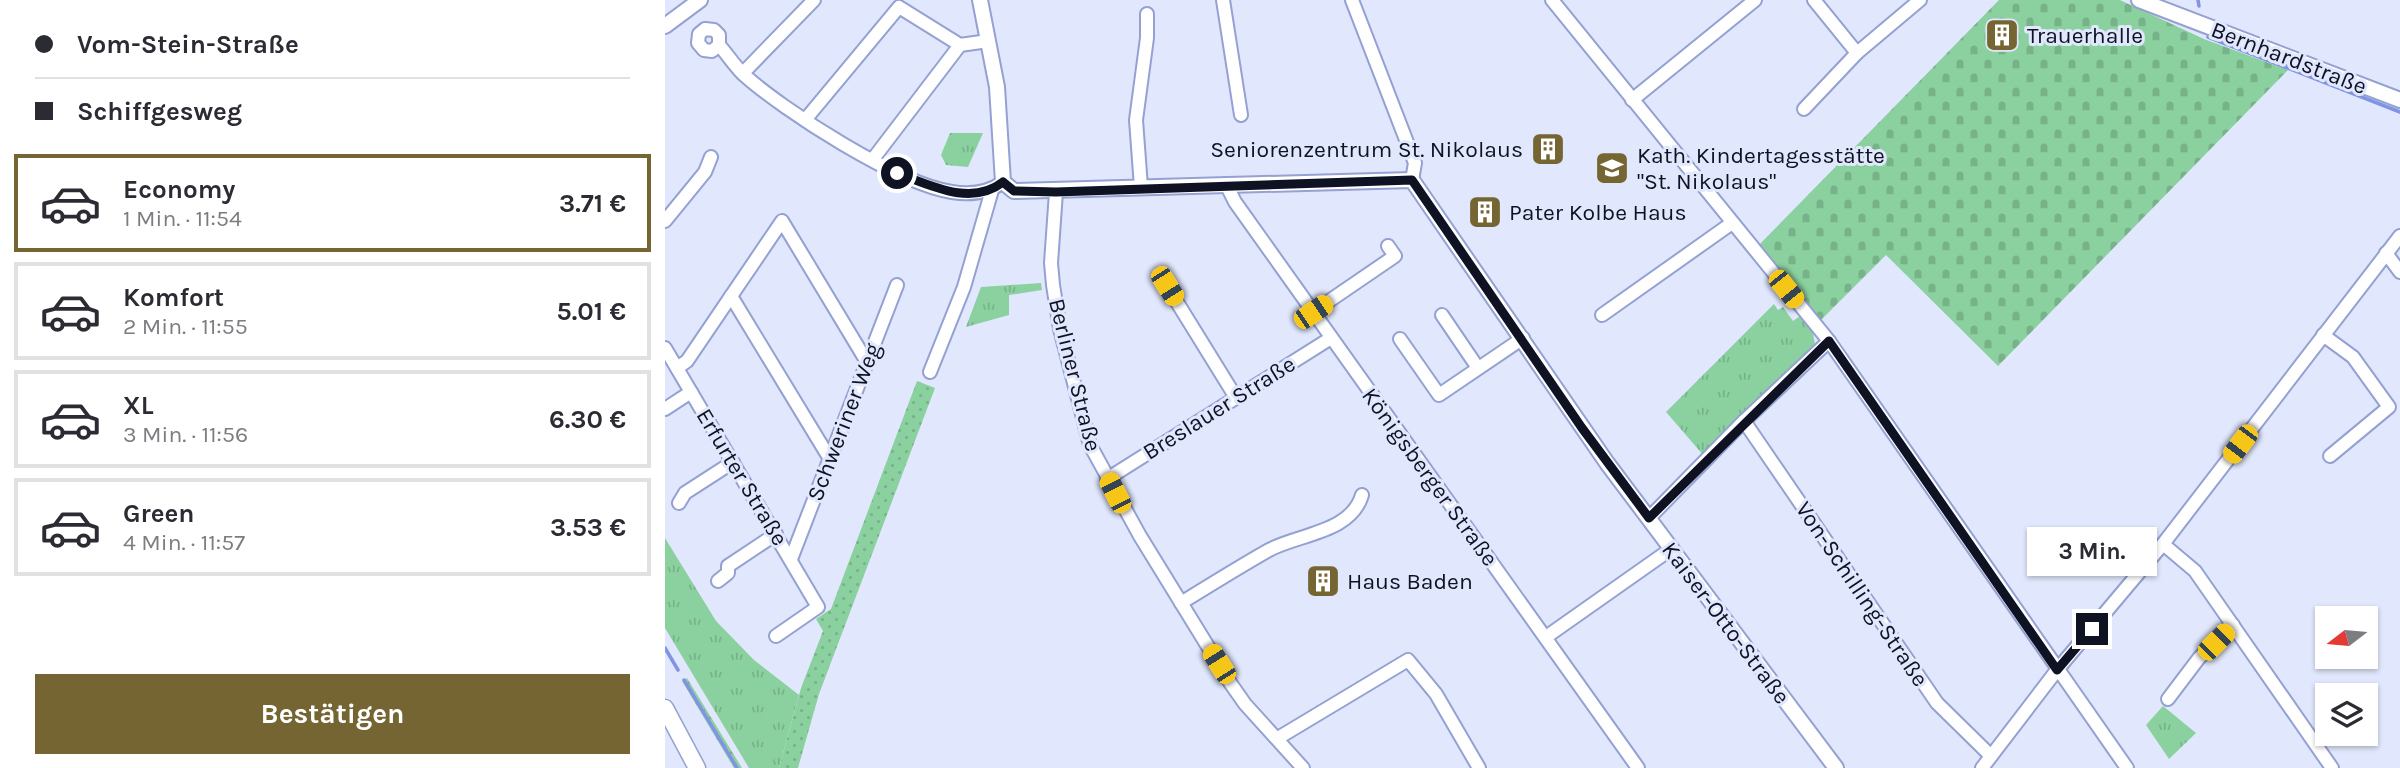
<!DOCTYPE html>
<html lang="de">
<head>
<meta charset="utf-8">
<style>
  body { margin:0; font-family:Karla,sans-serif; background:#f2f2f3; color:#2b2b33; height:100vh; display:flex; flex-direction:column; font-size:26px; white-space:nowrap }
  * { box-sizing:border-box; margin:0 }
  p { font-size:23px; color:#7c7c81 }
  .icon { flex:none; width:38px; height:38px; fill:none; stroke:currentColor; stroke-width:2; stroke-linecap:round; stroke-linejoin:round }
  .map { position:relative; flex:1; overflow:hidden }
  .sheet { display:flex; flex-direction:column; background:#fff; width:665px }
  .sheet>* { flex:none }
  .hud { display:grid; align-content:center; height:154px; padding:0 35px; background:#fff }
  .needle { width:46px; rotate:254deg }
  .buttons { position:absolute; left:1650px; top:606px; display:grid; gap:14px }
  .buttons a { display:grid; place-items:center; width:63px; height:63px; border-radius:0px; background:#fff; box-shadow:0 2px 5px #0004; font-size:35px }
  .end { position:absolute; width:32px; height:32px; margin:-16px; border:9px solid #0e1223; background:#fff; box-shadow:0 0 0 4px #fff }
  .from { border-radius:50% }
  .bubble { position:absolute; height:49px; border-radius:0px; background:#fff; box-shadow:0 2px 5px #0004; font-size:23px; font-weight:700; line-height:49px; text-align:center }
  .car { position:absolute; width:21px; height:42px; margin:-21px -10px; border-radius:9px; box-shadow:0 0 5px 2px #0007; background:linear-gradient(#f5c518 24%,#345 0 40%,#f5c518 0 76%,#345 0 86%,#f5c518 0) }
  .hud b { display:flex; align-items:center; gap:24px; height:66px; font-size:26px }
  .hud b+b { border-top:2px solid #e1e1e2 }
  .hud i { width:18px; height:18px; background:#2b2b33 }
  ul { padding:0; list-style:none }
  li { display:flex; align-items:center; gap:21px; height:98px; margin:0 14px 10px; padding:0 21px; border:4px solid #e1e1e2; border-radius:0px }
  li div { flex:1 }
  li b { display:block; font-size:26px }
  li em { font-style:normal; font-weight:700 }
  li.current { border-color:#746533 }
  li>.icon { width:63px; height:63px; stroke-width:1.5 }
  .action { display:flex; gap:14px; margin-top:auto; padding:14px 35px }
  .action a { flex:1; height:80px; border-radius:0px; background:#746533; color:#fff; font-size:28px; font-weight:700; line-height:80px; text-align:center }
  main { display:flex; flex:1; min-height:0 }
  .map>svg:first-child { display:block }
  .grass { fill:url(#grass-dots) }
  .cemetery { fill:url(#cemetery-stones) }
  .park { fill:url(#park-tufts) }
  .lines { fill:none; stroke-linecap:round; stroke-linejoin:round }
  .stream { stroke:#8194e4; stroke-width:3.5 }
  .minor-casing { stroke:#94a1d2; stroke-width:16 }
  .tertiary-casing { stroke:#94a1d2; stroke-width:18 }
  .secondary-casing { stroke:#94a1d2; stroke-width:19 }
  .minor { stroke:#fff; stroke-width:12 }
  .tertiary { stroke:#fff; stroke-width:14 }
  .secondary { stroke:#fff; stroke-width:16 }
  .route { stroke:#0e1223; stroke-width:9 }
  .labels { text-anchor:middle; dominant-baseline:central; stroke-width:6; stroke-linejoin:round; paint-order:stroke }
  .poi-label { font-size:23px; fill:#0e1223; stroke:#e1e7fc; text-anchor:start }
  .street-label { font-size:23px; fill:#0e1223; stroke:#e1e7fc }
</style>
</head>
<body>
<main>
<section class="sheet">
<div class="hud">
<b><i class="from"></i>Vom-Stein-Straße</b>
<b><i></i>Schiffgesweg</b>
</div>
<ul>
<li class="current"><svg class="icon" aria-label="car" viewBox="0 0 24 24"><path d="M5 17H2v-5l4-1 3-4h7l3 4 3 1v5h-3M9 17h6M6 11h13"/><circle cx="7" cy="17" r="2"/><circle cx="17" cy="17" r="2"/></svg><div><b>Economy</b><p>1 Min. · 11:54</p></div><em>3.71 €</em></li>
<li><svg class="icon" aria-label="car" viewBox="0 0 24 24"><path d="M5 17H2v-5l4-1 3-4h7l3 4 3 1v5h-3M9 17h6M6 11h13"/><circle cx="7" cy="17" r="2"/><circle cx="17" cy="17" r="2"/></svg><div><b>Komfort</b><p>2 Min. · 11:55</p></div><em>5.01 €</em></li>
<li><svg class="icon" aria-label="car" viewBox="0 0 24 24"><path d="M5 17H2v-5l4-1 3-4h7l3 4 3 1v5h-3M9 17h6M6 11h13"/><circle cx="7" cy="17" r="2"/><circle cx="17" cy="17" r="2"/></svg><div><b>XL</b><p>3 Min. · 11:56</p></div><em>6.30 €</em></li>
<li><svg class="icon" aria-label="car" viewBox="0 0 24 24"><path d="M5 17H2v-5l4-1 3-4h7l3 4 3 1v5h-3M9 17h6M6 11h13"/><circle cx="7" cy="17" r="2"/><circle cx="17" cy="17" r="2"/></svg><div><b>Green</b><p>4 Min. · 11:57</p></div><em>3.53 €</em></li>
</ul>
<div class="action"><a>Bestätigen</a></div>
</section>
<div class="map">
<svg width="1735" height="768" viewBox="0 0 1735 768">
  <defs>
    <pattern id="grass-dots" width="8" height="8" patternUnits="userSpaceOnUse" patternTransform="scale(1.75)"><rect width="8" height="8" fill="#8bd19f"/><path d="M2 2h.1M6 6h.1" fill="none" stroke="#77b289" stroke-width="1.8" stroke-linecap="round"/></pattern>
    <pattern id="cemetery-stones" width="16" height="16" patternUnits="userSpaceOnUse" patternTransform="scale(1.75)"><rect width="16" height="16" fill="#8bd19f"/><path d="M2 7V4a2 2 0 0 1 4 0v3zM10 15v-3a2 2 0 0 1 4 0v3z" fill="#77b289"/></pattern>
    <pattern id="park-tufts" width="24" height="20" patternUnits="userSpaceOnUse" patternTransform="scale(1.75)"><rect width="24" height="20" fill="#8bd19f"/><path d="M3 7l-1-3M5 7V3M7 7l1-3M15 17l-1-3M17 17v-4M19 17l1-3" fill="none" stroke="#77b289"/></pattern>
  </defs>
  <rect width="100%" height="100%" fill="#e1e7fc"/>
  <g class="grass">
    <polygon points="252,381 270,388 154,694 133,768 114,768 136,688 158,631 151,619 166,609"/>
    <polygon points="22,678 77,768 69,768 17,681"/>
  </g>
  <polygon class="cemetery" points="1334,0 1455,0 1539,39 1623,70 1333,366 1221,255 1155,321 1093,246"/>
  <g class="park">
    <polygon points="285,133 318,133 303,167 281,165 276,155"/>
    <polygon points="376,283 377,290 344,295 344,315 301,327 316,287"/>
    <polygon points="1109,304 1113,310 1118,307 1128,321 1135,316 1148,333 1150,345 1039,456 1001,412"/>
    <polygon points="0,538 51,621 89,660 134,695 114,768 84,768 0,628"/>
    <polygon points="1498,706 1531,733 1504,759 1481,725"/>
  </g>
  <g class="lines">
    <g class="stream">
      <polyline points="1533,0 1534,6"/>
      <polyline points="1543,37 1735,112"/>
      <polyline points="0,648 13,670"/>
      <polyline points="19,680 72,768"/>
    </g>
    <g class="minor-casing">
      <g id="minor">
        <polyline points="558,0 576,115"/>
        <polyline points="687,0 750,163 747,180"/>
        <polyline points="887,0 1164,341 1462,768"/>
        <polyline points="1149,0 1192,53 1255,0"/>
        <path d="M54,45L47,51L39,50L33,43L34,34L40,29L49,30L54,35V45C62,54 69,65 78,74C119,111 233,184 287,192C305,195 323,193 338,182"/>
        <polyline points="78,73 149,0"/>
        <polyline points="967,100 1090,0"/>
        <polyline points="1139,109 1192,53"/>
        <polyline points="140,120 234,7 295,45"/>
        <polyline points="208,159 295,45 323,41"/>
        <polyline points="561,184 570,202 973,768"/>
        <polyline points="476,187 471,120 482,38 482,14"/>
        <polyline points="391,192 386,263 388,285 395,329 425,445 475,536 566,684 580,704 638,768"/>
        <polyline points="0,221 40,172 46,157"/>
        <polyline points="1721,253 1735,272"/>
        <polyline points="502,286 570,396"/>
        <polyline points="66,296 165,459"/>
        <polyline points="648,312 730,256 723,246"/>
        <polyline points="777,315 813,368"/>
        <polyline points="937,315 1067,223"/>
        <polyline points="1658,335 1688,357 1724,407 1665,456"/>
        <polyline points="735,339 774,395 858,338"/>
        <polyline points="0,348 153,607 111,636"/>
        <polyline points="12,368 22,361 117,221 202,362"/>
        <polyline points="265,372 299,287 327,190"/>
        <polyline points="0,409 26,392"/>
        <polyline points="1079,421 1272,703 1326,756"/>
        <polyline points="442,479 666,338"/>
        <polyline points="14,503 20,493 68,462"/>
        <polyline points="984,518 1079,421 1164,341"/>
        <polyline points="1498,544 1530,571 1667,768"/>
        <polyline points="126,559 232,285"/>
        <polyline points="53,581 63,573 63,566 111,534"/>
        <path d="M516,603C545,585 574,567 604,550C633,534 686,533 697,495"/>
        <polyline points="881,637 1006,549"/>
        <polyline points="1503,699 1534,658 1568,625"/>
        <polyline points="613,738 743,660 771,694 814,768"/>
        <polyline points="1317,768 1392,670 1498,544 1735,236"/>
      </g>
    </g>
    <g class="tertiary-casing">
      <g id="tertiary">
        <polyline points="315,0 332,87 338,182 349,191 747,180 942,463 1171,768"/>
        <polyline points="1474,0 1735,100"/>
        <polyline points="0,26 35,0"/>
      </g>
    </g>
    <g class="secondary-casing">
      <polyline id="secondary" points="0,708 32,768"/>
    </g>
    <use href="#minor" class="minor"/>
    <use href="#tertiary" class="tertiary"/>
    <use href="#secondary" class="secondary"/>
  </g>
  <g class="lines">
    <path class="route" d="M232,173C265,185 306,207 338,182L349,191L391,192L747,180L917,428L984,518L1164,341L1392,670L1427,629"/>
  </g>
  <defs>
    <g id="building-square" transform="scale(1.75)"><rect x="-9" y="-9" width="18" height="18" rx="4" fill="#746533" stroke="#e1e7fc"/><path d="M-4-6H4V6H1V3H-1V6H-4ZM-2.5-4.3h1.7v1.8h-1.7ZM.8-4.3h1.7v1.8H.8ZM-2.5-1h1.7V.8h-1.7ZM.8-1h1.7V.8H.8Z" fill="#fff"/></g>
    <g id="school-square" transform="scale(1.75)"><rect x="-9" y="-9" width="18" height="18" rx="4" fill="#746533" stroke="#e1e7fc"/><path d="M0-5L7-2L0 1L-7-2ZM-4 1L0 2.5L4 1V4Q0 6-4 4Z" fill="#fff"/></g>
  </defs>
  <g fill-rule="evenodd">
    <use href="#building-square" x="1337" y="35"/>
    <use href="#building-square" x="883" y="149"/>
    <use href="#school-square" x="947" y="168"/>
    <use href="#building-square" x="820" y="212"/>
    <use href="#building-square" x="658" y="581"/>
  </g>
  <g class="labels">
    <g class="poi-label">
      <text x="1362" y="35">Trauerhalle</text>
      <text x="858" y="149" text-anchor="end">Seniorenzentrum St. Nikolaus</text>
      <text x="972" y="155">Kath. Kindertagesstätte<tspan x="972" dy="26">"St. Nikolaus"</tspan></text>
      <text x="844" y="212">Pater Kolbe Haus</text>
      <text x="682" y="581">Haus Baden</text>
    </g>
    <g class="street-label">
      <text transform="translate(1624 58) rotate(21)">Bernhardstraße</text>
      <text transform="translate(410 375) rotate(76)">Berliner Straße</text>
      <text transform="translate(554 408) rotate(-32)">Breslauer Straße</text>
      <text transform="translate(179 422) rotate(-69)">Schweriner Weg</text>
      <text transform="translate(77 477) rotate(59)">Erfurter Straße</text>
      <text transform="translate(765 477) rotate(54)">Königsberger Straße</text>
      <text transform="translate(1197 594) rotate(56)">Von-Schilling-Straße</text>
      <text transform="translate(1061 623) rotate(53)">Kaiser-Otto-Straße</text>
    </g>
  </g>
</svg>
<div class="buttons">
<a><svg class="needle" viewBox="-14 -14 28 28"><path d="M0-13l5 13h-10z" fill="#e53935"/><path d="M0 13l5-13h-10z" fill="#7c7c81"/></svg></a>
<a><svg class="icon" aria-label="layers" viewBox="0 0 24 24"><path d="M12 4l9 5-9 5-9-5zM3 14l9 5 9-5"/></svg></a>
</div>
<i class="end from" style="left:232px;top:173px"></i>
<i class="end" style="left:1427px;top:629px"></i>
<div class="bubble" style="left:1362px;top:527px;width:130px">3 Min.</div>
<i class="car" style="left:502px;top:286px;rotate:148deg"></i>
<i class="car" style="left:1121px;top:289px;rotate:141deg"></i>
<i class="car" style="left:648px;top:312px;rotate:56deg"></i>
<i class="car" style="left:1575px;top:444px;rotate:217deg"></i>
<i class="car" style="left:450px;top:493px;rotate:333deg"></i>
<i class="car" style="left:1551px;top:642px;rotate:45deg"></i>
<i class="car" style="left:554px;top:664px;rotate:328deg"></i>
</div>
</main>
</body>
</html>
